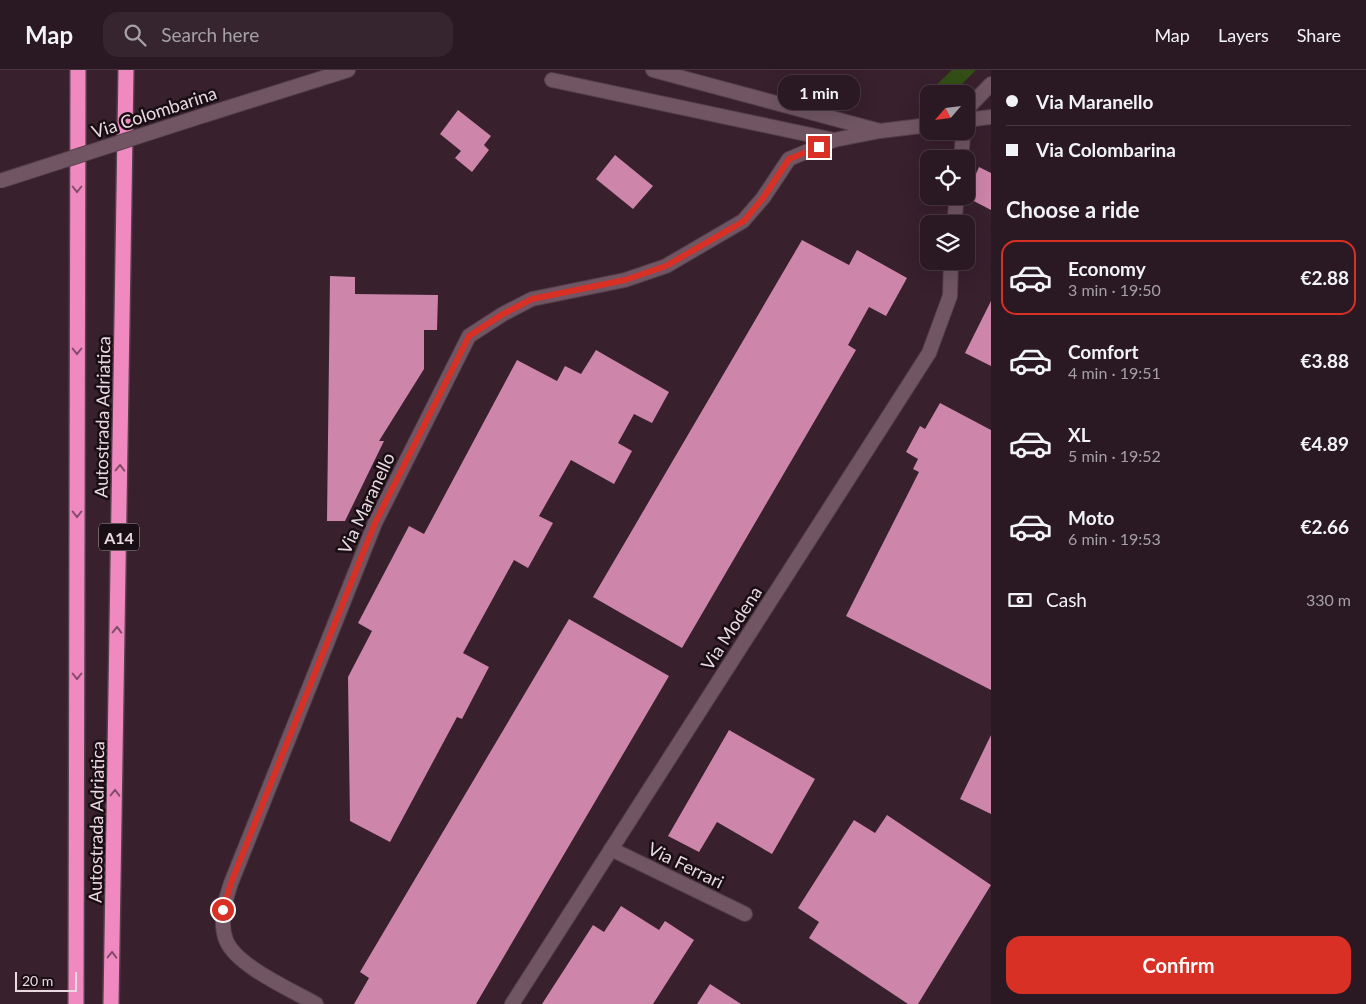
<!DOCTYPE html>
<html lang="en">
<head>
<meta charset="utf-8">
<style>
  body { margin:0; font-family:Lato,sans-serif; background:#36252f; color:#f1f3f6; height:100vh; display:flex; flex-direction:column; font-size:19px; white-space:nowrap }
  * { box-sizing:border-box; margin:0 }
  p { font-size:16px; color:#a5a0a5 }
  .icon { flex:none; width:28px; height:28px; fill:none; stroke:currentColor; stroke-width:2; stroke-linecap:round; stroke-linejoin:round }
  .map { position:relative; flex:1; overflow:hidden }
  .sheet { display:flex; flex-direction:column; background:#2a1822; width:375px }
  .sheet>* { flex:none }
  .banner { display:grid; align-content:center; height:110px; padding:0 15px; background:#2a1822 }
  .needle { width:32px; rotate:242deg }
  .fabs { position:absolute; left:920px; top:15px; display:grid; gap:10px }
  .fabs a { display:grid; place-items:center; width:55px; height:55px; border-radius:10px; background:#2a1822; box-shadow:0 5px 20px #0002,0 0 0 1px #463740; font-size:25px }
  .scale { position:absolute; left:15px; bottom:12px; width:62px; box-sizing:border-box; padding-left:5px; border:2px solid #ead9e1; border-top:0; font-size:14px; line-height:18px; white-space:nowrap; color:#ead9e1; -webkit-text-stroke:4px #190e13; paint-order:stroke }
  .end { position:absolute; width:22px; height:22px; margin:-11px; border:6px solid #d93025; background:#fff; box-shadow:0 0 0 2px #fff }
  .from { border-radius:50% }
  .bubble { position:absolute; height:35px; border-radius:15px; background:#2a1822; box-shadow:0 5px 20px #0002,0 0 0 1px #463740; font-size:16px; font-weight:700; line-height:35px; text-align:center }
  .banner b { display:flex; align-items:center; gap:18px; height:48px; font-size:19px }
  .banner b+b { border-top:1px solid #463740 }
  .banner i { width:12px; height:12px; background:#f1f3f6 }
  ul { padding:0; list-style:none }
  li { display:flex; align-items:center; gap:15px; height:75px; margin:0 10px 8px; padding:0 5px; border:2px solid transparent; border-radius:15px }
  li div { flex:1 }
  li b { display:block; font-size:19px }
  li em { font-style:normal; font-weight:700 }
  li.active { border-color:#d93025 }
  li>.icon { width:45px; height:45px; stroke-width:1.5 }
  h2 { padding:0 15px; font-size:22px; line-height:60px }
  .pay { display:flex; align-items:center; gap:12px; height:55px; padding:0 15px; font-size:19px }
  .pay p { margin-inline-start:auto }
  .action { display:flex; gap:10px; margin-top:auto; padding:10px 15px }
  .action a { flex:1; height:58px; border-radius:15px; background:#d93025; color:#fff; font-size:20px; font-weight:700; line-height:58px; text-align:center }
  header { display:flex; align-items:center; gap:30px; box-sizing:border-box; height:70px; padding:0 25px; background:#2a1822; border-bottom:1px solid #463740 }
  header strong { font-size:24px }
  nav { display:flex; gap:28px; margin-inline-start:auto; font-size:18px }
  .search { width:350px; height:45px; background:#36252f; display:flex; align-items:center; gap:12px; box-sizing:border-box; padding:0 18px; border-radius:15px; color:#a5a0a5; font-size:19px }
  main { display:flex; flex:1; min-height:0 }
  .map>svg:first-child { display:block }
  .green { fill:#334e16 }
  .building { fill:#cd85aa }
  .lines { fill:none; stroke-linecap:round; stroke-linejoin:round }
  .minor-casing { stroke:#543f4a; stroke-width:16 }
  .tertiary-casing { stroke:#543f4a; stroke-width:16 }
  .motorway-casing { stroke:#543f4a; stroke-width:18 }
  .minor { stroke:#715563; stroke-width:14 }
  .tertiary { stroke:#715563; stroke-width:14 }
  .motorway { stroke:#f189c1; stroke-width:15 }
  .tertiary-bridge-casing { stroke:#543f4a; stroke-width:16; stroke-linecap:butt }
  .tertiary-bridge { stroke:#715563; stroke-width:14 }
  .oneway { stroke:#854c6a }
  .route { stroke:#d93025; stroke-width:6 }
  .labels { text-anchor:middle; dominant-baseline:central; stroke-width:5; stroke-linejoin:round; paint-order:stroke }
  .shield { fill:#190e13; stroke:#ab9ca3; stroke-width:1 }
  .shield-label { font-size:16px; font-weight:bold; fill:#ead9e1 }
  .street-label { font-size:18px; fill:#ead9e1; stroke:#190e13 }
</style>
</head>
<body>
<header>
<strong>Map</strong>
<div class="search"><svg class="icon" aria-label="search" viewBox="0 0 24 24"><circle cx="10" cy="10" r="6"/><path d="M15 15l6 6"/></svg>Search here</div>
<nav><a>Map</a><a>Layers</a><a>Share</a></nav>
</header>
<main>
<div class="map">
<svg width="991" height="934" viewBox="0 0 991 934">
  <rect width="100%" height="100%" fill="#38202d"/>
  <polygon class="green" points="952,0 976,0 952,24 932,19"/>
  <g class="building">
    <polygon points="458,40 491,66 484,75 489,80 472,102 455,88 461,81 440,64"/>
    <polygon points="615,85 653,116 633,139 596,109"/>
    <polygon points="979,97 991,103 991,140 966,127"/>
    <polygon points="802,170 849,195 857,180 907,208 886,246 869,237 848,275 856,280 682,578 593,527"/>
    <polygon points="330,206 355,207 355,224 438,225 437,260 424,260 424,299 379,371 384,371 345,451 327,451"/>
    <polygon points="991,231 991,296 965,283"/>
    <polygon points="596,280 669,322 652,353 634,344 618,373 632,381 614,414 571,390 539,446 553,453 528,498 514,490 463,583 489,597 462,649 457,647 390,772 350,751 348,607 372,561 358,553 409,456 424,464 517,290 557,311 565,296 581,304"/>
    <polygon points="940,333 991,360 991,620 846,546 919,402 913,399 918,389 906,382 920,356 925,359"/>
    <polygon points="569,549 669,606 476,934 354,934 369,908 360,902"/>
    <polygon points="729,660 815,709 772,784 717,752 699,782 668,766"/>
    <polygon points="991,665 991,744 960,729"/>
    <polygon points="887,745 991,815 918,934 908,934 809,868 819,852 798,838 854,750 875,763"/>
    <polygon points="621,836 659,860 665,851 694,870 653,934 542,934 593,855 604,862"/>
    <polygon points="710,914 741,934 697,934"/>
  </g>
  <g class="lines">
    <g class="minor-casing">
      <g id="minor">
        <polyline points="552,10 834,70"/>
        <polyline points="960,61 963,66 961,89"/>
        <polyline points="954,154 957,126"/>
        <polyline points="611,779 745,844"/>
        <path d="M316,934C292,920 236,896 226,870C219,851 225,831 231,813L375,453L469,266L503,244L532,229L625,210L666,196L743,151L763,128L789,89L834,70L880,61"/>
        <polyline points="512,934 929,283 950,226 951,191"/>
      </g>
    </g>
    <g class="tertiary-casing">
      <g id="tertiary">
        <polyline points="653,0 880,61 929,55"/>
        <polyline points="966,40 991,14"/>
        <polyline points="205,45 348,0"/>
        <polyline points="966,50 991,47"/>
      </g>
    </g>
    <g class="motorway-casing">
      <g id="motorway">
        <polyline points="76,934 78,0"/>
        <polyline points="111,934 126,0"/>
      </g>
    </g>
    <use href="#minor" class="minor"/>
    <use href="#tertiary" class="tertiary"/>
    <use href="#motorway" class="motorway"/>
    <g class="tertiary-bridge-casing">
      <polyline id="tertiary-bridge" points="0,111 205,45"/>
    </g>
    <use href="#tertiary-bridge" class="tertiary-bridge"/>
  </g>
  <defs><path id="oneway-chevron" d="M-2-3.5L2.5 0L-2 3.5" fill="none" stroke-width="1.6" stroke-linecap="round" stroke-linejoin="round" transform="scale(1.25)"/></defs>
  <g class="oneway">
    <use href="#oneway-chevron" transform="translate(77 119) rotate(90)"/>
    <use href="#oneway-chevron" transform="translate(77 281) rotate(90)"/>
    <use href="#oneway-chevron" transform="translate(120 398) rotate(-89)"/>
    <use href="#oneway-chevron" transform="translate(77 444) rotate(90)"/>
    <use href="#oneway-chevron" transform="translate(117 560) rotate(-89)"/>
    <use href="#oneway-chevron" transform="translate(77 606) rotate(90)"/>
    <use href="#oneway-chevron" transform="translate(115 723) rotate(-89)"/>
    <use href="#oneway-chevron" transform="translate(112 885) rotate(-89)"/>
  </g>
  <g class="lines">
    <polyline class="route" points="223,840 231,813 375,453 469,266 503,244 532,229 625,210 666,196 744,151 763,128 789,89 819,77"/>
  </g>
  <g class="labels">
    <rect class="shield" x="99" y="453.5" width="40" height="27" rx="4"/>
    <g class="shield-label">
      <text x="119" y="467">A14</text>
    </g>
    <g class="street-label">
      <text transform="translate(154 42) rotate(-18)">Via Colombarina</text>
      <text transform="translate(102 347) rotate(-89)">Autostrada Adriatica</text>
      <text transform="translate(366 433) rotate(-65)">Via Maranello</text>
      <text transform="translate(731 558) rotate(-57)">Via Modena</text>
      <text transform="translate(96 752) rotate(-89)">Autostrada Adriatica</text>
      <text transform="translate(686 795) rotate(26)">Via Ferrari</text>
    </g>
  </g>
</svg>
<div class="fabs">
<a><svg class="needle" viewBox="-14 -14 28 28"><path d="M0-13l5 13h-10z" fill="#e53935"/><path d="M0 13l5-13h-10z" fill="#a5a0a5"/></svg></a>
<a><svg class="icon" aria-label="locate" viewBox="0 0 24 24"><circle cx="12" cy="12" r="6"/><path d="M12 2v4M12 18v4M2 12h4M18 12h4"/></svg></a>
<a><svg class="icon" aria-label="layers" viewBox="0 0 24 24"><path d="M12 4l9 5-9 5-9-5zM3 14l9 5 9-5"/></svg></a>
</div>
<div class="scale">20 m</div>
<i class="end from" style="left:223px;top:840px"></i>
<i class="end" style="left:819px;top:77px"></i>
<div class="bubble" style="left:778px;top:5px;width:82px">1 min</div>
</div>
<section class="sheet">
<div class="banner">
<b><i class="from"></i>Via Maranello</b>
<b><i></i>Via Colombarina</b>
</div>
<h2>Choose a ride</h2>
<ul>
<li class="active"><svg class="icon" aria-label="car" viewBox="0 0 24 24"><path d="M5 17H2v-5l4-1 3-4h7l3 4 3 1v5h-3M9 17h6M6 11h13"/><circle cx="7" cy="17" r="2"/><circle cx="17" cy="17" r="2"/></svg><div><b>Economy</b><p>3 min · 19:50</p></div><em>€2.88</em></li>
<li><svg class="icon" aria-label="car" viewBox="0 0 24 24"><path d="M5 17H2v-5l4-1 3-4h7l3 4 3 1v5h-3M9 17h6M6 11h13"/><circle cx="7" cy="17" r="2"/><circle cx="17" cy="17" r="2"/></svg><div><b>Comfort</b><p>4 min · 19:51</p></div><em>€3.88</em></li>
<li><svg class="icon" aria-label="car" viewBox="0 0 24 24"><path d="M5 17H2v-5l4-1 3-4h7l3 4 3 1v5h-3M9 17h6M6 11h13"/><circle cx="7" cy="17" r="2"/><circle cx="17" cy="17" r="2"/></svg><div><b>XL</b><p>5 min · 19:52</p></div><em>€4.89</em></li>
<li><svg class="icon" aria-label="car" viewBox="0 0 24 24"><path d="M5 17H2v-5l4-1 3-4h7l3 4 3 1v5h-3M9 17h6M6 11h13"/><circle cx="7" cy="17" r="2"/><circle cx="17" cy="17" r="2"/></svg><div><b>Moto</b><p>6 min · 19:53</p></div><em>€2.66</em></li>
</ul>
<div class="pay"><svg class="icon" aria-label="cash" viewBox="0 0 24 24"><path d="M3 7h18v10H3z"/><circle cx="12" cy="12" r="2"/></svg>Cash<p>330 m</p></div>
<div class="action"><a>Confirm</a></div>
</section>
</main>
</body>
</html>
